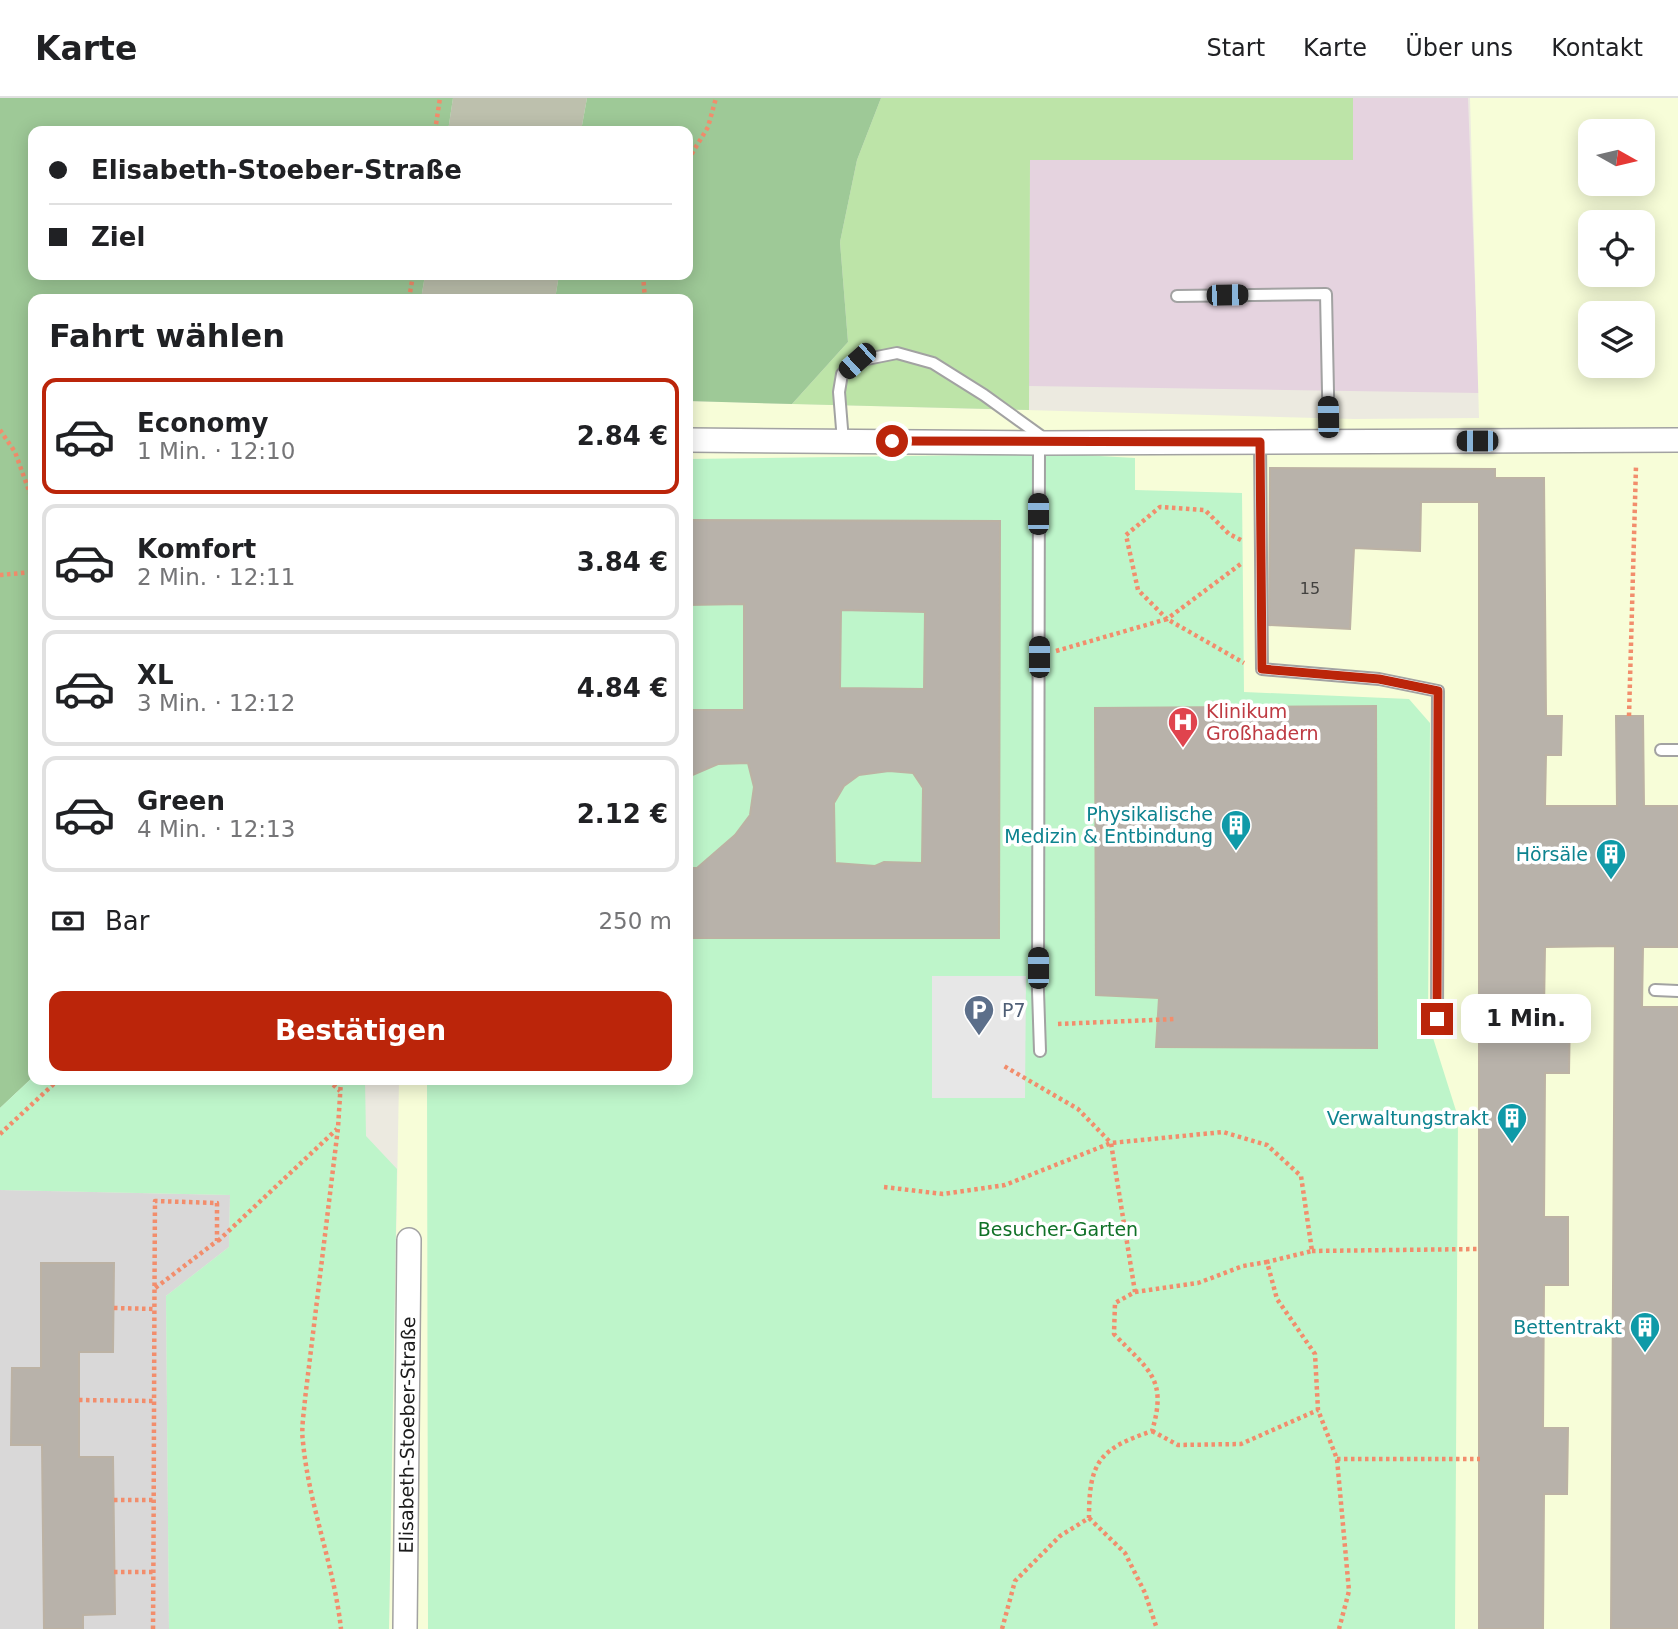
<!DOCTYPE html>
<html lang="de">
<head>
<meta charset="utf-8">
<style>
  body { margin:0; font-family:"DejaVu Sans",sans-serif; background:#f6f6f6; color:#202124; height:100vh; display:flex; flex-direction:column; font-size:26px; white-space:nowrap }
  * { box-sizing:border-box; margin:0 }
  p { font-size:23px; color:#757577 }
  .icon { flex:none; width:38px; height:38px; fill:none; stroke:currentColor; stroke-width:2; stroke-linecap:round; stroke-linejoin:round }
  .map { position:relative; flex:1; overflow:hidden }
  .side { position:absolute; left:28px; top:196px; width:665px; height:791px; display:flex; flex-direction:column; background:#fff; border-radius:14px; box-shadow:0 4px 18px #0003 }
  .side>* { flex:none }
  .top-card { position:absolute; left:28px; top:28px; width:665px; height:154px; border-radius:14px; box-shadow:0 4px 18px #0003; display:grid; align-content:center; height:154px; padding:0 21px; background:#fff }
  .needle { width:46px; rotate:98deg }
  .fabs { position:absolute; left:1578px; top:21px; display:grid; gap:14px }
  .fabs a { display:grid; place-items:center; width:77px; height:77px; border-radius:14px; background:#fff; box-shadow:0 4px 18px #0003; font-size:35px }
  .end { position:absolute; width:32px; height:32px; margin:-16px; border:9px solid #bb250a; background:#fff; box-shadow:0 0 0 4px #fff }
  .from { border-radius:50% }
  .bubble { position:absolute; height:49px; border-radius:14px; background:#fff; box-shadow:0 4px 18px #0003; font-size:23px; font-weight:800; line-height:49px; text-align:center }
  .car { position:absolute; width:21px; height:42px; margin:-21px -10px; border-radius:9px; box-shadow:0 0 5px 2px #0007; background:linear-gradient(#222 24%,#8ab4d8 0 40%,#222 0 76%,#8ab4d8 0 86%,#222 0) }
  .top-card b { display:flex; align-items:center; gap:24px; height:66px; font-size:26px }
  .top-card b+b { border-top:2px solid #e0e0e0 }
  .top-card i { width:18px; height:18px; background:#202124 }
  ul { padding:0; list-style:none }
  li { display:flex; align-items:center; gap:21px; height:116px; margin:0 14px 10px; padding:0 7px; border:4px solid #e0e0e0; border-radius:14px }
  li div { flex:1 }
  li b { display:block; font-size:26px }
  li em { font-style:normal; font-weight:800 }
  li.active { border-color:#bb250a }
  li>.icon { width:63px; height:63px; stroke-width:1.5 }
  h2 { padding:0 21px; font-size:32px; line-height:84px }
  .pay { display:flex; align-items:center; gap:18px; height:77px; padding:0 21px; font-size:26px }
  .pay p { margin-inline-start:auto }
  .action { display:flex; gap:14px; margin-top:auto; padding:14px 21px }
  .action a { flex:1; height:80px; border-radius:14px; background:#bb250a; color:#fff; font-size:28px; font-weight:800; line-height:80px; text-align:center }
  header { display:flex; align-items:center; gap:42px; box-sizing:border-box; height:98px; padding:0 35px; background:#fff; border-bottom:2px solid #e0e0e0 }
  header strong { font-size:33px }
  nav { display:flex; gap:38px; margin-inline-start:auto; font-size:24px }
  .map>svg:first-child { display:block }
  .residential { fill:#d9d8d8 }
  .industrial { fill:#e5d3df }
  .education { fill:#f7fdd8; fill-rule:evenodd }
  .construction { fill:#bdc0ad }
  .grass { fill:#bde4a8 }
  .forest { fill:#9ec997 }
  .park { fill:#bef5ca }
  .parking { fill:#e7e7e7 }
  .building { fill:#b8b2aa; stroke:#bcb2a4; stroke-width:2; fill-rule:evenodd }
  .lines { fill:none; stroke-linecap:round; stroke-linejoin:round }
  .lane-casing { stroke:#a2a2a2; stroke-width:14 }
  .street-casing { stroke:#a2a2a2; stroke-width:26 }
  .path { stroke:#f28d6c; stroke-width:4.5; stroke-dasharray:3.5 3.5; stroke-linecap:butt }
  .lane { stroke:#fff; stroke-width:10 }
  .street { stroke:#fff; stroke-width:23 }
  .route { stroke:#bb250a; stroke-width:9 }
  .labels { text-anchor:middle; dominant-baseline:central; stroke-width:7; stroke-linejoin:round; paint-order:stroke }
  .number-label { font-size:16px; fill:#42413f }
  .health-label { font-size:19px; fill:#be3a42; stroke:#fff; text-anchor:start }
  .culture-label { font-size:19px; fill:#0d838f; stroke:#fff; text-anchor:end }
  .service-label { font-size:19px; fill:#4e5e75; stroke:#fff; text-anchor:start }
  .park-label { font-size:19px; fill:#107127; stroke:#fff }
  .street-label { font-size:19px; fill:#1b1b1b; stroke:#fff }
</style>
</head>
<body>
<header>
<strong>Karte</strong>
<nav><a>Start</a><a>Karte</a><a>Über uns</a><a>Kontakt</a></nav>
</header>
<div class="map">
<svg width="1678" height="1531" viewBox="0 0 1678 1531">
  <rect width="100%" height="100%" fill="#eceae0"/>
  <polygon class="residential" points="0,1092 230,1097 229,1149 166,1198 169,1531 0,1531"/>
  <polygon class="industrial" points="1353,0 1468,0 1479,295 1029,288 1030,62 1352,62"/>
  <path class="education" d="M1470,0H1678V1531H389L399,982H688V303L1354,321L1479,320ZM1591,33H1643V86H1591ZM1591,124H1643V177H1591ZM1591,215H1643V268H1591Z"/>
  <g class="construction">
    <polygon points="453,0 587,0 581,33 448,33"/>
    <polygon points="425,177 559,177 555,201 421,201"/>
  </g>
  <polygon class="grass" points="881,0 1353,0 1353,62 1030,62 1029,312 792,306 848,244 840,144 857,62"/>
  <g class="forest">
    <polygon points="0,0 453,0 448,33 33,33 33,177 425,177 421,201 33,201 33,979 0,1010"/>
    <polygon points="587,0 881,0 857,62 840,144 848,244 792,306 688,303 688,201 555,201 559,177 688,177 688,33 581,33"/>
  </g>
  <g class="park">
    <polygon points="1064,356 1135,360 1135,392 1242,395 1244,594 1409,601 1430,625 1428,924 1458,1019 1455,1531 428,1531 427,982 688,982 688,361"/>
    <polygon points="33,979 33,982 365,982 366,1038 397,1071 389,1531 169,1531 166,1198 229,1149 230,1097 0,1092 0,1010"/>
  </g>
  <polygon class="parking" points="932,878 1026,878 1025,1000 932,1000"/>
  <g class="building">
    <polygon points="1270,370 1495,371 1495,380 1544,380 1546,618 1562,618 1561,657 1546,657 1545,708 1617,708 1616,618 1643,618 1644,708 1678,708 1678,849 1643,849 1642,909 1678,909 1678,1531 1611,1531 1615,848 1545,849 1544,911 1570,911 1569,975 1545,975 1544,1119 1568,1119 1568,1187 1544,1187 1543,1330 1568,1330 1567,1396 1544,1396 1543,1531 1479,1531 1479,404 1421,404 1420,453 1354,450 1350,531 1269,527"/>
    <path d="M688,422L1000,423L999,840H688V770H697L735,737L750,717L754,689L748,665L718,666L688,679V612H744V506L688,507ZM841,512L925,514L924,591L840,590ZM889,673L913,675L923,690L922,765L884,764L875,768L835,765L834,705L844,688L859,677Z"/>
    <polygon points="1376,608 1377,950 1156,949 1159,900 1096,897 1095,610"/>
    <polygon points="41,1165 114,1165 113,1254 79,1254 79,1359 113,1359 115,1516 83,1517 83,1531 44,1531 42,1347 11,1347 12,1270 41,1270"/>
  </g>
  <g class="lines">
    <g class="lane-casing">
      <g id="lane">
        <polyline points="1177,198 1326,196 1329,343"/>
        <polyline points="843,343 839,294 842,276 857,263 897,255 933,265 984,297 1045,341"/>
        <polyline points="1260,344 1262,571 1379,581 1438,593 1437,921"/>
        <polyline points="1039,345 1038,893 1040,953"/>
        <polyline points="1661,652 1678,652"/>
        <polyline points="1655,892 1678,893"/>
      </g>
    </g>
    <g class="street-casing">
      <g id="street">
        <polyline points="688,342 1039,345 1678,342"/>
        <path id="s1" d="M405,1531L409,1142"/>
      </g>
    </g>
    <g class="path">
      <polyline points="435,33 440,0"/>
      <polyline points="688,62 708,29 716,0"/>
      <polyline points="643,177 645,201"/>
      <polyline points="409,201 413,177"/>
      <polyline points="0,332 15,354 33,404"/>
      <polyline points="1241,442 1229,436 1205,412 1160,409 1126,437 1138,492 1167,521 1242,465"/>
      <polyline points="0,477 33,474"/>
      <polyline points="1056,553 1167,521 1244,565"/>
      <polyline points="1629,618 1636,368"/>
      <polyline points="1058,926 1176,921"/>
      <polyline points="328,982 340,993"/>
      <path d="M341,982L338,1030L305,1301C304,1315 301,1330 303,1344C309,1408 334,1467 341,1531"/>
      <polyline points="0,1036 58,982"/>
      <polyline points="884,1089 943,1096 1005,1087 1111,1045 1223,1034 1267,1047 1301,1078 1312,1153 1267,1164 1277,1201 1315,1256 1318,1312 1337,1361 1349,1493 1339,1531"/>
      <polyline points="218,1143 337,1031"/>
      <polyline points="1312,1153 1479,1151"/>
      <polyline points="1135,1194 1198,1185 1243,1168 1267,1164"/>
      <polyline points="114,1210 154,1211"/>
      <polyline points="79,1302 154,1303"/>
      <polyline points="1152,1333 1178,1347 1241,1346 1318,1312"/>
      <polyline points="1337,1361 1480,1361"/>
      <polyline points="114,1402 153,1402"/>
      <polyline points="1089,1420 1125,1455 1145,1495 1157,1531"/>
      <polyline points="114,1474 153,1474"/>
      <path d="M153,1531C154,1388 154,1246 155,1103L217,1105V1143L154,1191"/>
      <path d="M1002,1531L1015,1483L1060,1438L1089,1420C1089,1364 1099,1351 1152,1333C1168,1280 1148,1272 1114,1236L1115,1205L1135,1194L1111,1045L1078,1011L1004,968"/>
    </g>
    <use href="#lane" class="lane"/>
    <use href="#street" class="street"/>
  </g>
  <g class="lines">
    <polyline class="route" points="892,343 1260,344 1262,571 1379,581 1438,593 1437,921"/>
  </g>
  <defs>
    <g id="hospital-pin" transform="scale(1.575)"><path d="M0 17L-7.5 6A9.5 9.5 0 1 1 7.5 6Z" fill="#e0444e" stroke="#fff"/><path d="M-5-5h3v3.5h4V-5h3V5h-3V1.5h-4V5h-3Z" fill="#fff"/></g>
    <g id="building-pin" transform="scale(1.575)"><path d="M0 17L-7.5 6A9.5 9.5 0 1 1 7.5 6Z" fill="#0f9aa8" stroke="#fff"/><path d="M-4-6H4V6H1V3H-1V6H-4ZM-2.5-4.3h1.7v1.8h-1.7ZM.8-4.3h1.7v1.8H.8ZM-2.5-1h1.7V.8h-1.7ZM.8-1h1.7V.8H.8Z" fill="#fff"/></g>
    <g id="parking-pin" transform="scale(1.575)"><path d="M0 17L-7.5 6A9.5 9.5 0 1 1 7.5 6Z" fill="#5c6f8a" stroke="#fff"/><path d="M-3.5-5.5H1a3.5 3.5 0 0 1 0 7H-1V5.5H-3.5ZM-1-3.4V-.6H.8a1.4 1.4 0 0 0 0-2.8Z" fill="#fff"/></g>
  </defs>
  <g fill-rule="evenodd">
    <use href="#hospital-pin" x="1183" y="624"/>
    <use href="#building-pin" x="1236" y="727"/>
    <use href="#building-pin" x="1611" y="756"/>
    <use href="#parking-pin" x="979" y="912"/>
    <use href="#building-pin" x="1512" y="1020"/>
    <use href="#building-pin" x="1645" y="1229"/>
  </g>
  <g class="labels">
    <g class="number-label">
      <text x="1310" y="490">15</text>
    </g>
    <g class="health-label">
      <text x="1206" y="613">Klinikum<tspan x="1206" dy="22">Großhadern</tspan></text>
    </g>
    <g class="culture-label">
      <text x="1213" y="716">Physikalische<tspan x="1213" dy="22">Medizin &amp; Entbindung</tspan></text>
      <text x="1588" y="756">Hörsäle</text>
      <text x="1489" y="1020">Verwaltungstrakt</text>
      <text x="1622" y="1229">Bettentrakt</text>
    </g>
    <g class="service-label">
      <text x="1002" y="912">P7</text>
    </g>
    <g class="park-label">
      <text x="1058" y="1131">Besucher-Garten</text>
    </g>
    <g class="street-label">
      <text stroke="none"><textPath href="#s1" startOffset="194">Elisabeth-Stoeber-Straße</textPath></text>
    </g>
  </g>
</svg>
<div class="fabs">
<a><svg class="needle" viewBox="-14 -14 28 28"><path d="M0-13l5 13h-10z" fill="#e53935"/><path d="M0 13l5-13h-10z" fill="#757577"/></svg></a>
<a><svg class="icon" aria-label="locate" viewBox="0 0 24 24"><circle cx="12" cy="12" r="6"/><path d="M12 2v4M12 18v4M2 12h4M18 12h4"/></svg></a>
<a><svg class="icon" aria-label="layers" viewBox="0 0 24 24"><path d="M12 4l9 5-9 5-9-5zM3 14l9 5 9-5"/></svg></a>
</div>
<i class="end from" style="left:892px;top:343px"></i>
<i class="end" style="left:1437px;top:921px"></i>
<div class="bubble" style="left:1461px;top:896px;width:130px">1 Min.</div>
<i class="car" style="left:1227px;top:197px;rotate:89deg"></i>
<i class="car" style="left:857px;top:263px;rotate:228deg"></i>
<i class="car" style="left:1328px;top:319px;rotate:359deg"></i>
<i class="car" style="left:1477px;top:343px;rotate:270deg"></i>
<i class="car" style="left:1038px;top:416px;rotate:0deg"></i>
<i class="car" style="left:1039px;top:559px;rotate:0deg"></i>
<i class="car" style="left:1038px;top:870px;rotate:0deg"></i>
<div class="top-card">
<b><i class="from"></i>Elisabeth-Stoeber-Straße</b>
<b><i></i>Ziel</b>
</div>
<section class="side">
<h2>Fahrt wählen</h2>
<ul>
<li class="active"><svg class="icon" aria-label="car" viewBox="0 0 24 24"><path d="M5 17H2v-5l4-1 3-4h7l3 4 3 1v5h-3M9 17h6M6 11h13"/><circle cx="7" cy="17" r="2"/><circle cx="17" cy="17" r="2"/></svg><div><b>Economy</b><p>1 Min. · 12:10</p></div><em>2.84 €</em></li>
<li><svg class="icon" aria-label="car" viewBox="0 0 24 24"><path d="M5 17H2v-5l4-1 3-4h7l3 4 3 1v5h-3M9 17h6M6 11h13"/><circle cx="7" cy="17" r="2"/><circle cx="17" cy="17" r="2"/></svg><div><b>Komfort</b><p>2 Min. · 12:11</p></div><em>3.84 €</em></li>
<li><svg class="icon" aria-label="car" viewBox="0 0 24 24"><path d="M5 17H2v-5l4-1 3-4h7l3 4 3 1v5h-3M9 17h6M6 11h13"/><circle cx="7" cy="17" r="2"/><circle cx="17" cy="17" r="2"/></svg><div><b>XL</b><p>3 Min. · 12:12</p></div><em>4.84 €</em></li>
<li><svg class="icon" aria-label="car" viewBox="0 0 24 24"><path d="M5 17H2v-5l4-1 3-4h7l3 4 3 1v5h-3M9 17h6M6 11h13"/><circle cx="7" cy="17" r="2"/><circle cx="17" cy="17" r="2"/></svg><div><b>Green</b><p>4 Min. · 12:13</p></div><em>2.12 €</em></li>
</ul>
<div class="pay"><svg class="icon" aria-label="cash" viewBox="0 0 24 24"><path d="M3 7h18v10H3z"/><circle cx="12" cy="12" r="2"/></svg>Bar<p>250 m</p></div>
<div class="action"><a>Bestätigen</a></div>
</section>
</div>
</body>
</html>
